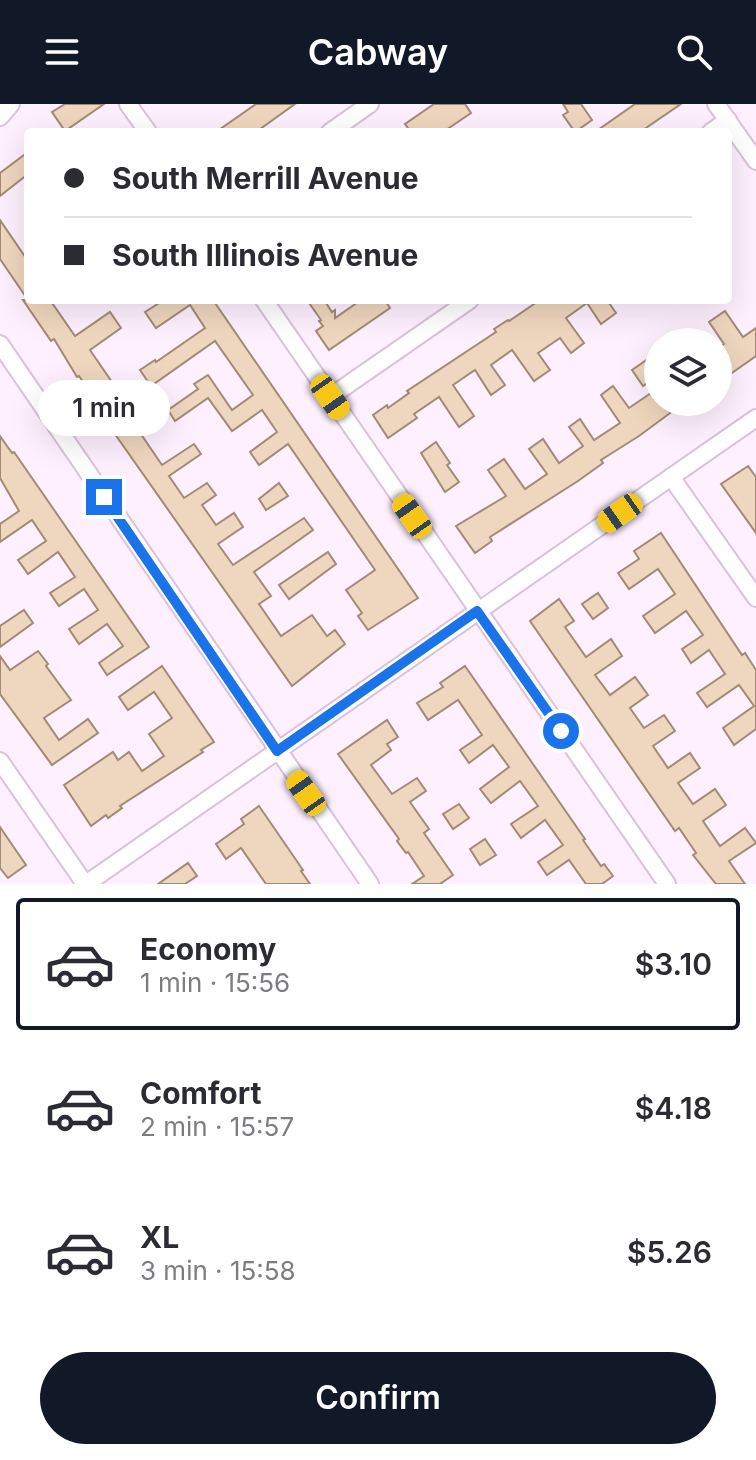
<!DOCTYPE html>
<html lang="en">
<head>
<meta charset="utf-8">
<style>
  body { margin:0; font-family:Inter,sans-serif; background:#f2f2f3; color:#2b2b33; height:100vh; display:flex; flex-direction:column; font-size:30px; white-space:nowrap }
  * { box-sizing:border-box; margin:0 }
  p { font-size:26px; color:#7c7c81 }
  .icon { flex:none; width:44px; height:44px; fill:none; stroke:currentColor; stroke-width:2; stroke-linecap:round; stroke-linejoin:round }
  .map { position:relative; height:780px; overflow:hidden }
  .side { display:flex; flex-direction:column; background:#fff; flex:1 }
  .side>* { flex:none }
  .guide { position:absolute; left:24px; top:24px; width:708px; height:176px; border-radius:8px; box-shadow:0 8px 32px #0002; display:grid; align-content:center; height:176px; padding:0 40px; background:#fff }
  .controls { position:absolute; left:644px; top:224px; display:grid; gap:16px }
  .controls a { display:grid; place-items:center; width:88px; height:88px; border-radius:50%; background:#fff; box-shadow:0 8px 32px #0002; font-size:40px }
  .end { position:absolute; width:36px; height:36px; margin:-18px; border:10px solid #1a73e8; background:#fff; box-shadow:0 0 0 4px #fff }
  .from { border-radius:50% }
  .bubble { position:absolute; height:56px; border-radius:28px; background:#fff; box-shadow:0 8px 32px #0002; font-size:26px; font-weight:600; line-height:56px; text-align:center }
  .car { position:absolute; width:24px; height:48px; margin:-24px -12px; border-radius:10px; box-shadow:0 0 6px 2px #0007; background:linear-gradient(#f5c518 24%,#345 0 40%,#f5c518 0 76%,#345 0 86%,#f5c518 0) }
  .guide b { display:flex; align-items:center; gap:28px; height:76px; font-size:30px }
  .guide b+b { border-top:2px solid #e1e1e2 }
  .guide i { width:20px; height:20px; background:#2b2b33 }
  ul { padding:14px 0 0; list-style:none }
  li { display:flex; align-items:center; gap:24px; height:132px; margin:0 16px 12px; padding:0 24px; border:4px solid transparent; border-radius:8px }
  li div { flex:1 }
  li b { display:block; font-size:30px }
  li em { font-style:normal; font-weight:600 }
  li.active { border-color:#111827 }
  li>.icon { width:72px; height:72px; stroke-width:1.5 }
  .button { display:flex; gap:16px; margin-top:auto; padding:16px 40px }
  .button a { flex:1; height:92px; border-radius:48px; background:#111827; color:#fff; font-size:32px; font-weight:600; line-height:92px; text-align:center }
  header { display:flex; justify-content:space-between; align-items:center; height:104px; padding:0 40px; background:#111827; color:#fff; font-size:36px; font-weight:600 }
  .map>svg:first-child { display:block }
  .building { fill:#efd6be; stroke:#a28b75; stroke-width:2 }
  .lines { fill:none; stroke-linecap:round; stroke-linejoin:round }
  .minor-casing { stroke:#dac2da; stroke-width:20 }
  .minor { stroke:#fff; stroke-width:16 }
  .route { stroke:#1a73e8; stroke-width:10 }
</style>
</head>
<body>
<header><svg class="icon" aria-label="menu" viewBox="0 0 24 24"><path d="M4 6h16M4 12h16M4 18h16"/></svg>Cabway<svg class="icon" aria-label="search" viewBox="0 0 24 24"><circle cx="10" cy="10" r="6"/><path d="M15 15l6 6"/></svg></header>
<div class="map">
<svg width="756" height="780" viewBox="0 0 756 780">
  <rect width="100%" height="100%" fill="#fff0ff"/>
  <g class="building">
    <polygon points="65,0 104,0 65,27 52,8"/>
    <polygon points="256,0 295,0 256,28 216,28"/>
    <polygon points="434,0 465,0 471,9 443,28 411,28 405,20"/>
    <polygon points="563,0 581,0 592,16 575,28 563,11 568,8"/>
    <polygon points="635,0 681,0 640,28 595,28"/>
    <polygon points="28,48 28,70 0,92 0,69"/>
    <polygon points="0,116 28,157 28,196 50,196 75,232 110,208 121,224 90,246 123,294 119,297 122,302 119,304 131,322 134,320 162,361 194,340 201,350 169,372 184,394 207,379 216,391 202,401 216,421 234,409 243,423 218,440 233,461 304,414 313,426 254,468 271,492 259,500 281,532 312,511 327,532 335,526 345,540 292,582 91,296 94,294 79,272 77,273 54,235 51,237 23,196 28,196 0,155"/>
    <polygon points="164,196 213,196 418,494 368,526 358,512 362,509 346,486 375,466 288,340 259,361 250,348 277,328 262,306 232,327 208,294 175,317 168,306 198,285 194,280 208,271 232,306 253,291 215,237 151,282 140,266 155,256 156,258 205,224 190,201 156,224 145,208"/>
    <polygon points="307,196 324,196 332,208 335,206 335,214 361,196 385,196 390,204 329,246 316,227 323,222 319,217 321,216"/>
    <polygon points="540,196 607,196 616,209 601,220 587,199 566,214 584,239 571,249 560,234 538,249 550,266 534,277 512,246 491,261 505,281 491,291 475,266 453,281 474,312 459,323 439,293 414,310 417,314 388,334 373,311 387,301 388,304 409,289 407,287 496,228 494,225 508,216 509,217"/>
    <polygon points="725,207 743,233 756,224 756,252 729,271 728,269 718,275 718,244 724,240 709,218"/>
    <polygon points="648,255 658,271 643,282 632,266"/>
    <polygon points="613,282 629,304 654,287 658,298 685,298 639,332 601,356 603,359 578,377 490,433 492,437 475,449 456,422 506,392 488,366 504,355 525,385 547,370 529,345 543,335 559,359 583,342 569,323 580,315 594,336 620,319 601,291"/>
    <polygon points="0,332 12,349 14,348 149,543 107,571 99,559 123,542 107,520 79,540 69,525 98,506 84,485 59,502 50,489 75,473 58,448 28,470 18,456 46,437 32,416 0,438 0,420 19,407 0,374"/>
    <polygon points="436,338 450,359 447,361 459,378 445,388 421,349"/>
    <polygon points="748,362 756,373 756,429 721,380"/>
    <polygon points="279,379 288,392 266,406 259,395"/>
    <polygon points="661,429 742,551 745,549 756,566 756,625 734,641 723,624 754,602 739,581 707,603 697,589 725,570 709,546 691,559 682,545 703,531 686,507 655,529 643,512 675,490 658,465 629,485 618,469 639,455 634,447"/>
    <polygon points="328,448 336,460 289,495 279,481"/>
    <polygon points="598,489 608,504 593,515 582,500"/>
    <polygon points="559,495 574,517 565,523 586,553 611,535 622,552 595,571 610,591 635,573 648,591 630,604 644,624 664,611 675,627 653,642 668,664 690,649 700,664 678,679 693,700 715,685 726,701 703,717 720,742 745,724 756,739 729,757 745,780 716,780 693,751 696,749 679,724 675,727 530,517"/>
    <polygon points="24,506 33,519 0,543 0,522"/>
    <polygon points="38,547 48,560 46,562 71,596 44,614 59,636 88,615 98,629 52,661 0,590 0,552 10,566"/>
    <polygon points="162,562 214,638 201,646 203,648 120,702 122,704 108,714 106,711 91,722 64,681 113,648 118,656 129,648 142,667 164,652 149,630 172,614 154,588 128,606 119,593"/>
    <polygon points="465,562 585,735 583,736 601,762 604,760 613,772 602,780 586,780 569,756 547,771 538,758 563,741 545,716 521,734 511,720 538,702 520,677 491,699 480,685 509,663 493,641 469,659 460,646 482,631 458,596 428,616 417,599 443,583 440,579"/>
    <polygon points="387,616 398,633 387,640 391,646 371,661 392,690 417,674 426,687 410,698 429,725 424,729 453,771 440,780 412,780 424,772 408,748 406,749 397,737 399,735 338,650"/>
    <polygon points="459,700 469,714 453,725 443,710"/>
    <polygon points="259,702 303,766 301,767 310,780 266,780 241,744 226,755 216,740 244,720 241,715"/>
    <polygon points="0,723 26,761 8,774 0,764"/>
    <polygon points="485,735 496,751 480,761 470,745"/>
    <polygon points="188,759 197,772 185,780 158,780"/>
  </g>
  <g class="lines">
    <g class="minor-casing">
      <g id="minor">
        <polyline points="128,0 148,28"/>
        <polyline points="716,0 756,57"/>
        <polyline points="0,13 11,0"/>
        <polyline points="330,28 370,0"/>
        <polyline points="711,28 728,16"/>
        <polyline points="264,196 667,780"/>
        <polyline points="0,240 370,780"/>
        <polyline points="330,293 470,196"/>
        <polyline points="671,373 756,494"/>
        <polyline points="0,657 85,780"/>
        <polyline points="86,780 756,314"/>
      </g>
    </g>
    <use href="#minor" class="minor"/>
  </g>
  <g class="lines">
    <polyline class="route" points="104,393 277,647 477,507 561,627"/>
  </g>
</svg>
<div class="controls">
<a><svg class="icon" aria-label="layers" viewBox="0 0 24 24"><path d="M12 4l9 5-9 5-9-5zM3 14l9 5 9-5"/></svg></a>
</div>
<i class="end from" style="left:561px;top:627px"></i>
<i class="end" style="left:104px;top:393px"></i>
<div class="bubble" style="left:38px;top:276px;width:132px">1 min</div>
<i class="car" style="left:330px;top:293px;rotate:145deg"></i>
<i class="car" style="left:620px;top:409px;rotate:235deg"></i>
<i class="car" style="left:412px;top:412px;rotate:325deg"></i>
<i class="car" style="left:306px;top:689px;rotate:325deg"></i>
<div class="guide">
<b><i class="from"></i>South Merrill Avenue</b>
<b><i></i>South Illinois Avenue</b>
</div>
</div>
<section class="side">
<ul>
<li class="active"><svg class="icon" aria-label="car" viewBox="0 0 24 24"><path d="M5 17H2v-5l4-1 3-4h7l3 4 3 1v5h-3M9 17h6M6 11h13"/><circle cx="7" cy="17" r="2"/><circle cx="17" cy="17" r="2"/></svg><div><b>Economy</b><p>1 min · 15:56</p></div><em>$3.10</em></li>
<li><svg class="icon" aria-label="car" viewBox="0 0 24 24"><path d="M5 17H2v-5l4-1 3-4h7l3 4 3 1v5h-3M9 17h6M6 11h13"/><circle cx="7" cy="17" r="2"/><circle cx="17" cy="17" r="2"/></svg><div><b>Comfort</b><p>2 min · 15:57</p></div><em>$4.18</em></li>
<li><svg class="icon" aria-label="car" viewBox="0 0 24 24"><path d="M5 17H2v-5l4-1 3-4h7l3 4 3 1v5h-3M9 17h6M6 11h13"/><circle cx="7" cy="17" r="2"/><circle cx="17" cy="17" r="2"/></svg><div><b>XL</b><p>3 min · 15:58</p></div><em>$5.26</em></li>
</ul>
<div class="button"><a>Confirm</a></div>
</section>
</body>
</html>
